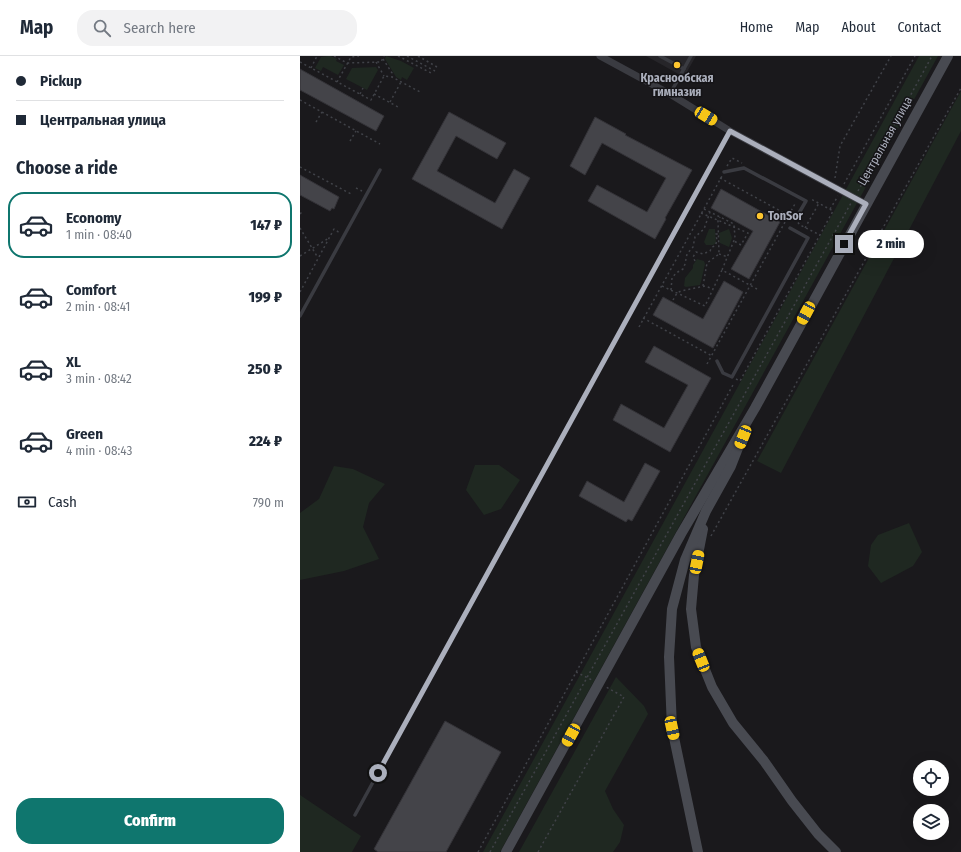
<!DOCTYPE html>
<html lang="en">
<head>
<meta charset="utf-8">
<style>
  body { margin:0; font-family:"Fira Sans Condensed",sans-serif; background:#f2f2f3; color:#1f2937; height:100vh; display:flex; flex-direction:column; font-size:15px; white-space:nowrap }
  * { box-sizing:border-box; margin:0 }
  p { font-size:13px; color:#747a83 }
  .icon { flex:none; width:22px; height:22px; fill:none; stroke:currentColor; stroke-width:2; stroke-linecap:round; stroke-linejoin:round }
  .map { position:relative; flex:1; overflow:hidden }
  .sheet { display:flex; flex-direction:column; background:#fff; width:300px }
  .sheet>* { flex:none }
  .hud { display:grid; align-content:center; height:88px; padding:0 16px; background:#fff }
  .controls { position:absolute; left:613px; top:704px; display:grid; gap:8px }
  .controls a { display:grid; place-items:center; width:36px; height:36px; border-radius:50%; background:#fff; box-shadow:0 4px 16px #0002; font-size:20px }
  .end { position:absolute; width:18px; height:18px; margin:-9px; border:5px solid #abafbc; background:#111; box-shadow:0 0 0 2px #111 }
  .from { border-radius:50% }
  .bubble { position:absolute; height:28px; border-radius:14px; background:#fff; box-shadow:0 4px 16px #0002; font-size:13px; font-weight:800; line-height:28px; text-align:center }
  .car { position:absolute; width:12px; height:24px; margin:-12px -6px; border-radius:5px; box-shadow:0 0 3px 1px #0007; background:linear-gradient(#f5c518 24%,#345 0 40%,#f5c518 0 76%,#345 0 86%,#f5c518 0) }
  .hud b { display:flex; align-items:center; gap:14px; height:38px; font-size:15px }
  .hud b+b { border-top:1px solid #e0e1e3 }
  .hud i { width:10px; height:10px; background:#1f2937 }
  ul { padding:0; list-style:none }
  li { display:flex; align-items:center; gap:12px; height:66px; margin:0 8px 6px; padding:0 8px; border:2px solid transparent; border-radius:16px }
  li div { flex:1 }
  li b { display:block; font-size:15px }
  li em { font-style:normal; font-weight:800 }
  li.current { border-color:#0f766e }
  li>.icon { width:36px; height:36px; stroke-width:1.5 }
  h2 { padding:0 16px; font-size:18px; line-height:48px }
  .pay { display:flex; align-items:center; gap:10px; height:44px; padding:0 16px; font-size:15px }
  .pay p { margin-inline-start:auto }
  .action { display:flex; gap:8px; margin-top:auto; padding:8px 16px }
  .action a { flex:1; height:46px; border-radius:16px; background:#0f766e; color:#fff; font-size:16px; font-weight:800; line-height:46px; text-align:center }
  header { display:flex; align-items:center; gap:24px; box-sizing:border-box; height:56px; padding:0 20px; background:#fff; border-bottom:1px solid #e0e1e3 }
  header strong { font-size:19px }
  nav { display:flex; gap:22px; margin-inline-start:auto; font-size:14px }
  .search { width:280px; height:36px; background:#f2f2f3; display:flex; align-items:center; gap:10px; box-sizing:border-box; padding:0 14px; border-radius:16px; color:#747a83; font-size:15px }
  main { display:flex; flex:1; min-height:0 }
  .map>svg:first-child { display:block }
  .built { fill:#262529 }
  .green { fill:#1f2821 }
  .building { fill:#444449; stroke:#343338 }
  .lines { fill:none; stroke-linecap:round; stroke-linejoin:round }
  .path { stroke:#404248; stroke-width:1.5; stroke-dasharray:2 3; stroke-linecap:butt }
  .service { stroke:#3a3b41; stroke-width:3.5 }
  .minor { stroke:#3a3b41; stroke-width:7 }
  .secondary { stroke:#484a51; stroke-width:10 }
  .route { stroke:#abafbc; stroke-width:5 }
  .poi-dot { fill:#fec62f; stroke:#151417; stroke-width:1.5 }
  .labels { text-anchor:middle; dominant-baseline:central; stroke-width:3; stroke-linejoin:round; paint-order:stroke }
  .poi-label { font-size:12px; font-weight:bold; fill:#abafbc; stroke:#151417 }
  .street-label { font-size:12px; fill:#abafbc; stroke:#151417 }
</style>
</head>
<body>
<header>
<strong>Map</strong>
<div class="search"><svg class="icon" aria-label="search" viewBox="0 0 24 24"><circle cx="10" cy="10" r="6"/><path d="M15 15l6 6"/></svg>Search here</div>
<nav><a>Home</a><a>Map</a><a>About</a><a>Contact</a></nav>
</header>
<main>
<section class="sheet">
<div class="hud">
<b><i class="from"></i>Pickup</b>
<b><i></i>Центральная улица</b>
</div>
<h2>Choose a ride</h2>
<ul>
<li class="current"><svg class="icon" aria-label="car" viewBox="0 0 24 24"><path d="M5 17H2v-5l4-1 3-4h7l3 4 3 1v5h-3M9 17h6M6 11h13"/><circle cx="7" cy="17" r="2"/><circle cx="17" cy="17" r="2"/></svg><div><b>Economy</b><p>1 min · 08:40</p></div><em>147 ₽</em></li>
<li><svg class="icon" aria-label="car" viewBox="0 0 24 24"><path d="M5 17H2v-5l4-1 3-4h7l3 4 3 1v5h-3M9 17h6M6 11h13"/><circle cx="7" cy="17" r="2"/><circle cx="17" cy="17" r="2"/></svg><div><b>Comfort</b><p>2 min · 08:41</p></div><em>199 ₽</em></li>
<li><svg class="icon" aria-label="car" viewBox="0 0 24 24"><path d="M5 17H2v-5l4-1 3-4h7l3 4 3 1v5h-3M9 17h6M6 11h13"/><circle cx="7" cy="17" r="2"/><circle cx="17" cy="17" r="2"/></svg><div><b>XL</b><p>3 min · 08:42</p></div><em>250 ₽</em></li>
<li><svg class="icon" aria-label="car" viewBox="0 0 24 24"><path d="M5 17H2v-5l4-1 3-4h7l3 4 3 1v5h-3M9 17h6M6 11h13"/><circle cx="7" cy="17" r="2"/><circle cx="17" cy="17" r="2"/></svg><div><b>Green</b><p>4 min · 08:43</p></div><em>224 ₽</em></li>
</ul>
<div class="pay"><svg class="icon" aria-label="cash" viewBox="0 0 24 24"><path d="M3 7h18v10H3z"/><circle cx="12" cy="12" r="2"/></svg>Cash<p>790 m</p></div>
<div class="action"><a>Confirm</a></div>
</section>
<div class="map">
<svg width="661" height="796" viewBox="0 0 661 796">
  <rect width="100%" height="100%" fill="#1a191c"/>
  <polygon class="built" points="346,0 396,0 384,21"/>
  <g class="green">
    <polygon points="28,0 31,0 37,3 36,5 44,9 38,19 23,11 21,15 15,12 21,1"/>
    <polygon points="86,0 101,5 114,12 107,24 102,21 101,24 96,21 85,3"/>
    <polygon points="619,0 638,0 200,796 183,796"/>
    <polygon points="76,11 78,14 67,34 46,23 52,12"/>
    <polygon points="661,35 661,75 481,417 457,405"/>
    <polygon points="409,173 415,173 416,187 413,189 406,189 404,186"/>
    <polygon points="429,173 432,182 429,191 420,187 419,177"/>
    <polygon points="397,203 404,205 405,208 401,226 400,229 386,231 384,230 385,222 393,212 393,209"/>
    <polygon points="175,409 199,409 220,424 201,453 184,459 166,434"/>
    <polygon points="34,410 53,413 85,428 69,447 63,471 79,503 44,515 0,524 0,457 19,443"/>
    <polygon points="609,467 622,496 613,510 581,527 568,510 571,489 578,479"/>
    <polygon points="316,621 344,650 348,658 305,735 313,753 324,769 320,786 313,796 219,796"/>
    <polygon points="0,739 61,780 52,796 0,796"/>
  </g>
  <g class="building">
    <polygon points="0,13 84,60 76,75 0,34"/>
    <polygon points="149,56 206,87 197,103 156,80 137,115 195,147 214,113 230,122 202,173 112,123"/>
    <polygon points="295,61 326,78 325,79 392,114 365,162 366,163 355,183 288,145 297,129 347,156 366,122 302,87 285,119 270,110"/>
    <polygon points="0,119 39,141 34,153 32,152 30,155 0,139"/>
    <polygon points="421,133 480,166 449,223 431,213 453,175 411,152"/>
    <polygon points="424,225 443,236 413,292 353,259 363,241 403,263"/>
    <polygon points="354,290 411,322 370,396 313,364 321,348 364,372 388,329 345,306"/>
    <polygon points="345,407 360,415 332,465 328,463 326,466 279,440 287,425 324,446"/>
    <polygon points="145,665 201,696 146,796 78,796 74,793"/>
  </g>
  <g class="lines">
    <g class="path">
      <polyline points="34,0 47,7 81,6 84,0"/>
      <polyline points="98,0 133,18"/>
      <polyline points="107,0 135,15"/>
      <polyline points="118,0 137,11"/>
      <polyline points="83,3 92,17 92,21"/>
      <polyline points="0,6 71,44 84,20 92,21 122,37"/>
      <polyline points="76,6 84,20"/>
      <polyline points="11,12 17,0"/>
      <polyline points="37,26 51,1 59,0"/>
      <polyline points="60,38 63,32"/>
      <polyline points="74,38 100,52"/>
      <polyline points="0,44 80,88"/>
      <polyline points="90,46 101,26"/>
      <polyline points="16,66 22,56"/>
      <polyline points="50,85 56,75"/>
      <polyline points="427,110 432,102 442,107"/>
      <polyline points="0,111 53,139"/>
      <polyline points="420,122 495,163 500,169 520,179"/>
      <polyline points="535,122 540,90 591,0"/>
      <polyline points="544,128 615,0"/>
      <polyline points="56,132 62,135"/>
      <polyline points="558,135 632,0"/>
      <polyline points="404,153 434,168 435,182 422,214 457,233"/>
      <polyline points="530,153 538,140"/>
      <polyline points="401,157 448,177 441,189 434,185"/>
      <polyline points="0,158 2,156"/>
      <polyline points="0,172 18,202"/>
      <polyline points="505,172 519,147"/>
      <polyline points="419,198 428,201"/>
      <polyline points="0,200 29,182"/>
      <polyline points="395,205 393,201 396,196 403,198 410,195 412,191 415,190 417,185 416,178 418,178"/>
      <polyline points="362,230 405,250 422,214"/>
      <polyline points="403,230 407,207 419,198 418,165 420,161"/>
      <polyline points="371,234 372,222 376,217 383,213 385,208 387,198 393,191 395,181 404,173 410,156"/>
      <polyline points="0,236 34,173 40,177"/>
      <polyline points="373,244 377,237 381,235 405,230 413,233"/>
      <polyline points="343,262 412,300"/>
      <polyline points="339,271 422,120"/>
      <polyline points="407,308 496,146"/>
      <polyline points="436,323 440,325 533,155 511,143"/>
      <polyline points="411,480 661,32"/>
      <polyline points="276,616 292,624"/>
      <polyline points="178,796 434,327"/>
      <polyline points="190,796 551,147"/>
      <polyline points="238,796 324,641 306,631"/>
    </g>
    <g class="service">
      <polyline points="360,0 384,13"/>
      <polyline points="370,38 391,0"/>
      <polyline points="424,116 444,112 506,145 499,157"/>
      <polyline points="0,260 80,114"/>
      <polyline points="417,305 423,317 432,321 508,182 490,172"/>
      <polyline points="55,759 430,75"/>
    </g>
    <polyline class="minor" points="300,0 370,38 430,75 566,148"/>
    <g class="secondary">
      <polyline points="403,473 394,519 391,553 396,591 412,631 433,667 464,705 492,745 518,778 536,796"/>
      <polyline points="206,796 381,478 455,352 648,0"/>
      <polyline points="398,796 372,672 369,601 372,553 385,504 406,455 431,410 440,387"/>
    </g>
  </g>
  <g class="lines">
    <polyline class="route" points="78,717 430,75 566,148 544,188"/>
  </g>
  <g class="poi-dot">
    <circle cx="377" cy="9" r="4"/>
    <circle cx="460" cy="160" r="4"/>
  </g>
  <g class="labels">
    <g class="poi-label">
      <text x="377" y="22">Краснообская<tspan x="377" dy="14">гимназия</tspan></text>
      <text x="468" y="160" text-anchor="start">TonSor</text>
    </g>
    <g class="street-label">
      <text transform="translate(585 85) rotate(-61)">Центральная улица</text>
    </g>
  </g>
</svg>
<div class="controls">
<a><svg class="icon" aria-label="locate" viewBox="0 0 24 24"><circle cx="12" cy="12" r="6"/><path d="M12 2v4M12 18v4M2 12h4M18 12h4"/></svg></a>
<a><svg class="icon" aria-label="layers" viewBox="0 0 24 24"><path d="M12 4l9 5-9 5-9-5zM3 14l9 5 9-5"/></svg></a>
</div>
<i class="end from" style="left:78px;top:717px"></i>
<i class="end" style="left:544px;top:188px"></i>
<div class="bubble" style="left:558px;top:174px;width:66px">2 min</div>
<i class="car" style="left:406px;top:60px;rotate:121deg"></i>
<i class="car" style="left:506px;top:257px;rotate:208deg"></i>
<i class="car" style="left:443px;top:381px;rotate:202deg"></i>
<i class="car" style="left:397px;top:506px;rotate:11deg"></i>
<i class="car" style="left:401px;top:604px;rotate:338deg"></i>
<i class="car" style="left:372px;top:672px;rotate:168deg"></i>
<i class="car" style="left:271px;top:679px;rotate:209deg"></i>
</div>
</main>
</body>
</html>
